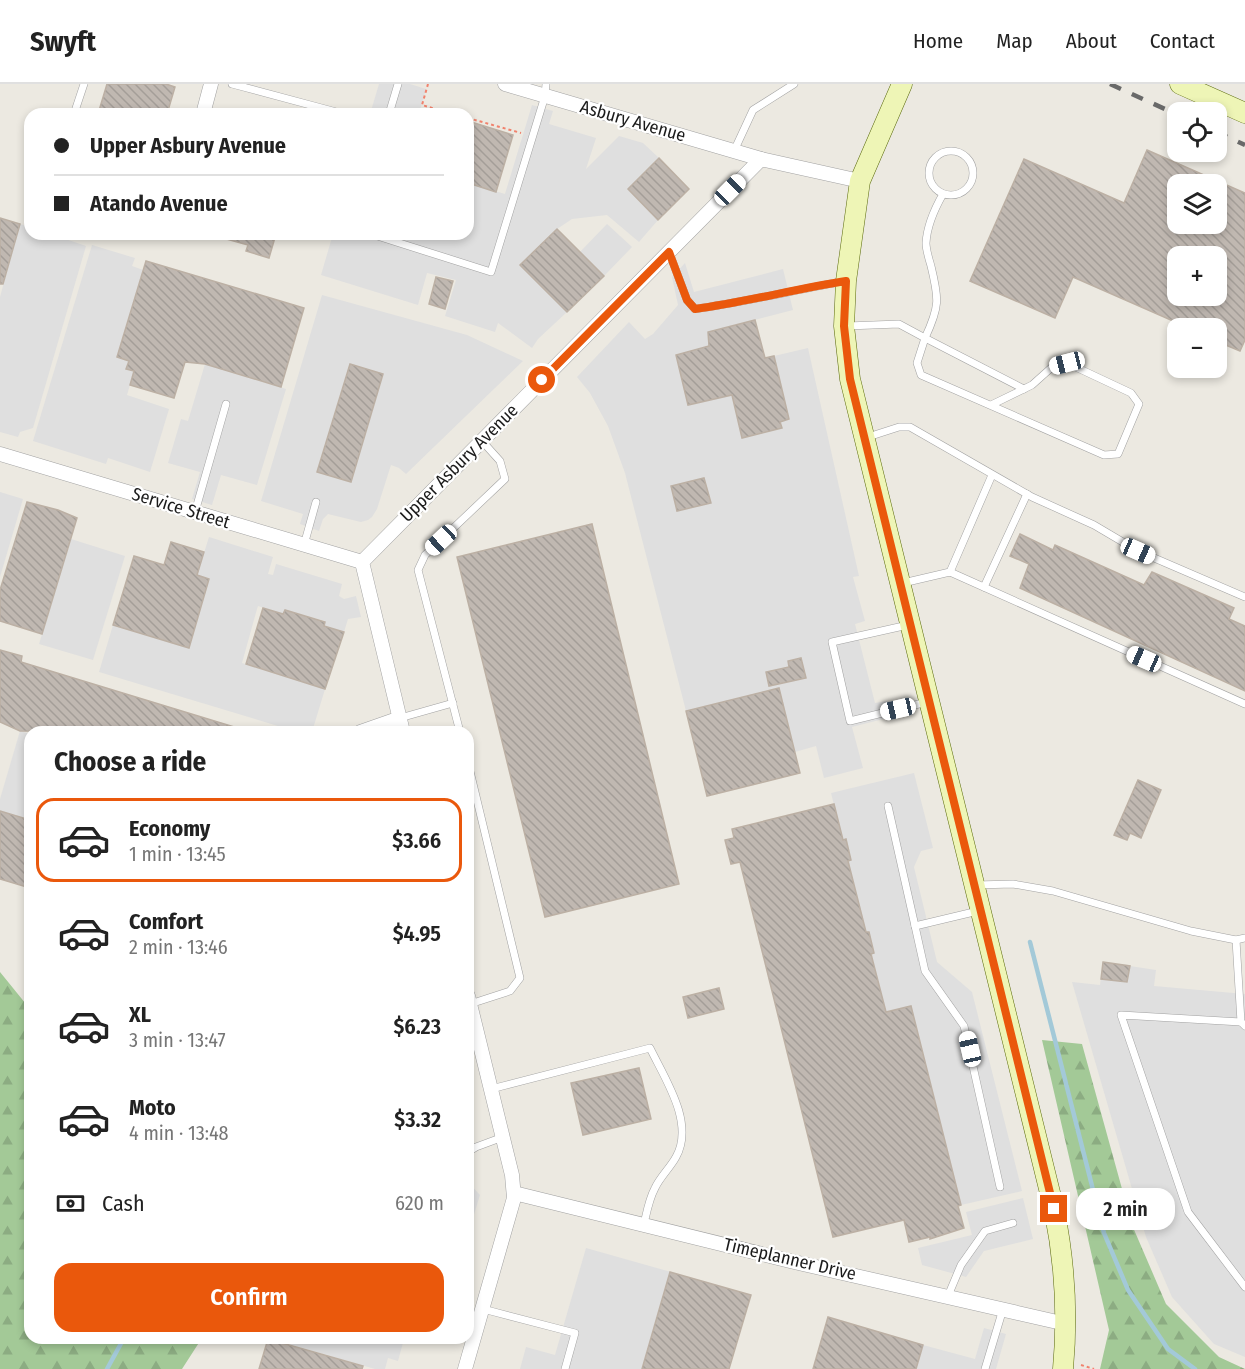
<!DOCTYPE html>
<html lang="en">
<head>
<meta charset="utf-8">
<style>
  body { margin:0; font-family:"Fira Sans Condensed",sans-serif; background:#f2f2f2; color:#222; height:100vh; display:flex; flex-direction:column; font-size:22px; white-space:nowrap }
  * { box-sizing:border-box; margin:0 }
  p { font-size:20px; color:#767676 }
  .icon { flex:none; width:33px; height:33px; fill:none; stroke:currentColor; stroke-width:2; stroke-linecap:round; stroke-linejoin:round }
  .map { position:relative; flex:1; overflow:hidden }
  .side { position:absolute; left:24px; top:642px; width:450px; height:618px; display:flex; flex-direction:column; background:#fff; border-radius:18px; box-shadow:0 3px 9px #0003 }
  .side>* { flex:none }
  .top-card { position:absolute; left:24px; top:24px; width:450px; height:132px; border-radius:18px; box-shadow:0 3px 9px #0003; display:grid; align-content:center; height:132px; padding:0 30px; background:#fff }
  .buttons { position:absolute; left:1167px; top:18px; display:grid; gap:12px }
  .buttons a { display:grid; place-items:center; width:60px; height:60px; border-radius:12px; background:#fff; box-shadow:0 3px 9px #0003; font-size:30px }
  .end { position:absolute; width:27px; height:27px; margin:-14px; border:8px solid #ea580c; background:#fff; box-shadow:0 0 0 3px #fff }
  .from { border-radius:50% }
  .bubble { position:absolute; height:42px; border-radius:18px; background:#fff; box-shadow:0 3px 9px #0003; font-size:20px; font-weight:600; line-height:42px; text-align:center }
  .car { position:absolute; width:18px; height:36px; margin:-18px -9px; border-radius:8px; box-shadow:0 0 4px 2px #0007; background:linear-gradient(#fff 24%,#345 0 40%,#fff 0 76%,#345 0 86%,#fff 0) }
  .top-card b { display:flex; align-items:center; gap:21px; height:57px; font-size:22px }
  .top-card b+b { border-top:2px solid #e0e0e0 }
  .top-card i { width:15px; height:15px; background:#222 }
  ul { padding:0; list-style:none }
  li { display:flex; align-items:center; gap:18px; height:84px; margin:0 12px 9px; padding:0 18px; border:3px solid transparent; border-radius:18px }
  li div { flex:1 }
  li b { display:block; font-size:22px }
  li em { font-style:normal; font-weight:600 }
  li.active { border-color:#ea580c }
  li>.icon { width:54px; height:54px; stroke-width:1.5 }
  h2 { padding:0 30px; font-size:27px; line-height:72px }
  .pay { display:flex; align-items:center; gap:15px; height:66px; padding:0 30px; font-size:22px }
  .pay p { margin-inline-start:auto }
  .primary-button { display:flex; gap:12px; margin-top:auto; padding:12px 30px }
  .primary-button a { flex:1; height:69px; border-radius:18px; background:#ea580c; color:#fff; font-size:24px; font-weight:600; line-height:69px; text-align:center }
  header { display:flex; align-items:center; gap:36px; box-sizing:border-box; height:84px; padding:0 30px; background:#fff; border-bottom:2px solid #e0e0e0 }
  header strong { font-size:28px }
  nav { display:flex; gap:33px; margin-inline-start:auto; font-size:21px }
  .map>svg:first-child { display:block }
  .forest { fill:url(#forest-firs) }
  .parking { fill:#dfdfdf; fill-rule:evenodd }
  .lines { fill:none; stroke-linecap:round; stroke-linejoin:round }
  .stream { stroke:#a3c9d8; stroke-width:4.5 }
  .building { fill:url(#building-back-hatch); stroke:#bcb0a4; stroke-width:1.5; fill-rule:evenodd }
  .service-casing { stroke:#a2a2a2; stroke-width:8 }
  .minor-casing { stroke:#a2a2a2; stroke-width:15 }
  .secondary-casing { stroke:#59690b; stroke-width:21 }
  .path { stroke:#f1826d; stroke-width:2; stroke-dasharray:3 3; stroke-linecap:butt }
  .service { stroke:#fff; stroke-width:7 }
  .minor { stroke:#fff; stroke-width:14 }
  .secondary { stroke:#eef5b6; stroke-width:20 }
  .rail { stroke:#696969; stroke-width:4.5; stroke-dasharray:12 12; stroke-linecap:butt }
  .route { stroke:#ea580c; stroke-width:8 }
  .labels { text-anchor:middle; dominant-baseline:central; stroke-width:4.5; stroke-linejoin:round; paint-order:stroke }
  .street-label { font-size:18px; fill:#1b1b1b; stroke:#fff }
</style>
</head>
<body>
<header>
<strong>Swyft</strong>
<nav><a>Home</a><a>Map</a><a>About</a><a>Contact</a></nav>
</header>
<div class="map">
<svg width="1245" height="1285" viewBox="0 0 1245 1285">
  <defs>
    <pattern id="forest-firs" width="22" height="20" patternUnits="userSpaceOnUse" patternTransform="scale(1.5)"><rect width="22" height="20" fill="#a3c997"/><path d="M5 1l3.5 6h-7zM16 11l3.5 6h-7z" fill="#8cac82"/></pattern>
    <pattern id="building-back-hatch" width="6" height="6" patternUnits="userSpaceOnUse" patternTransform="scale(1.5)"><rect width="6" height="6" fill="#c0b8b1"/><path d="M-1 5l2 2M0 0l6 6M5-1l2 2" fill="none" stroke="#a49e98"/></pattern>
  </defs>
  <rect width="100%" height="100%" fill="#ece9e1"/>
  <g class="forest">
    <polygon points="0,888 30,925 30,1254 202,1254 182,1285 0,1285"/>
    <polygon points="1042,956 1082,960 1132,1141 1166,1220 1219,1273 1245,1285 1100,1285 1109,1246"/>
  </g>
  <g class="parking">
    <polygon points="379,0 410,0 426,5 419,30 370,30"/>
    <polygon points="532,21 553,27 549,40 596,54 586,85 619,52 643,59 659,74 628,105 658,136 639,158 607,131 572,135 557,145 521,181 567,228 538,255 532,264 498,239 495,248 445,232 456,196 427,189 418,221 321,191 333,150 468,150 468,99 505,110"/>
    <polygon points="20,140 30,143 30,150 51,150 86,162 33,344 20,348 18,353 0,348 0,213"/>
    <polygon points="607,140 632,163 604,192 580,168"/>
    <polygon points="92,161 135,174 132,182 143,186 117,273 129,277 126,285 134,287 127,311 169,325 150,388 108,374 106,380 33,357"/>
    <path d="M685,179L694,208L783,185L793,226L708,248L709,262L676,271L688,321L732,311L742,353L782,344L780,338L789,335L774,272L808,264L859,492L853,493L865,537L855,540L875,619L887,617L891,633L852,643L863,684L824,694L816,662L795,668L779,604L686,627L625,389L608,342L590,309L577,293L629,238L645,255L653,250L678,221L672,193ZM704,394L711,419L677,427L671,402Z"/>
    <path d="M322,211L467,251L523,277L406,390L399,384L391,381L377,425L372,433L368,436L361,438L328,430L323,435L319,447L300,440L303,430L261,417ZM350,280L383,290L350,398L318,388Z"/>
    <polygon points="205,280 286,305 257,401 221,391 212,421 192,415 200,388 168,379 181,335 188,337"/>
    <polygon points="0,408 23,415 0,493"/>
    <polygon points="209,453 273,473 268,490 273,491 276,480 342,500 339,512 344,515 356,512 361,533 348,535 344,548 324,542 325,537 285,526 283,530 258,522 257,525 242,579 325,605 312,648 277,648 278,642 99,588 113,541 189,564 209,495 197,491"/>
    <polygon points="71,455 125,472 93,576 39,560"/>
    <polygon points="20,647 30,650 30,736 0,727 0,715"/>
    <polygon points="914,689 933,764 921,767 914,783 937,878 972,908 1022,1107 961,1121 911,923 886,928 831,709"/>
    <polygon points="1103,878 1156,886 1154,902 1245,910 1245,1273 1214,1260 1172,1213 1146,1153 1072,898 1100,901"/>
    <polygon points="468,1098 480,1111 468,1150"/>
    <polygon points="1023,1114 1033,1155 984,1167 966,1193 922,1181 918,1164 972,1151 966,1128"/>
    <polygon points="586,1164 671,1188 642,1285 520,1285 526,1263 555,1271"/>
    <polygon points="984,1244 1006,1250 996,1285 916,1285 923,1261 975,1275"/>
    <polygon points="271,1254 399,1254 404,1255 398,1277 388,1274 385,1285 375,1285 271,1255"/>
  </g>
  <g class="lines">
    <g class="stream">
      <polyline points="1030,858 1104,1149 1128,1206 1168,1265 1195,1285"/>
      <polyline points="107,1285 124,1254"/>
    </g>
  </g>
  <g class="building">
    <polygon points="107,0 166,0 175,3 167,30 98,30"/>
    <polygon points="468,37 513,51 496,108 468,99"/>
    <path d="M1147,66L1245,109V256L1240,267L1216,257V244H1189L1073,193L1055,234L970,197L1024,75L1124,119ZM1178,100H1216V140H1178ZM1178,172H1216V212H1178Z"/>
    <polygon points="659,74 689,105 658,136 628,105"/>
    <polygon points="0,134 20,140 3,200 0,200"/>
    <polygon points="557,145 604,192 567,228 520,181"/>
    <polygon points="219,150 276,150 269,174 246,167 248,161 219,153"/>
    <polygon points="146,177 304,224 281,303 205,280 185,278 174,314 130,301 134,287 126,285 129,277 117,273"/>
    <polygon points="436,193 453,197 445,225 429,220"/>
    <polygon points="755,236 765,274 774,272 789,335 780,338 782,344 742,354 732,311 688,321 676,271 709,262 708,248"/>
    <polygon points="350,280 383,290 351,398 317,388"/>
    <polygon points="704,394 711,419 677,427 671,402"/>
    <polygon points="27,418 58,426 77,434 42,550 0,537 0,506"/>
    <polygon points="592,440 679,800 545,833 457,473"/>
    <polygon points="1020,450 1053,466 1055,461 1144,501 1152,488 1234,524 1229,535 1245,542 1245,607 1020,504 1029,480 1010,472"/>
    <polygon points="171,458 204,468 197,491 209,495 189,564 113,541 134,472 164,481"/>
    <polygon points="263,524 283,530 285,526 325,538 324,542 344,548 325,605 246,580"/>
    <polygon points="0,566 22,572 21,578 241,645 241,648 20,647 0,638"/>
    <polygon points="801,574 806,594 769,602 766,588 789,583 788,577"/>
    <polygon points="779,604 800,689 707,712 686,627"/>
    <polygon points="1138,696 1161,706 1141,754 1130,749 1127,756 1114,751"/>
    <polygon points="834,720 843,756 846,755 851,776 848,777 866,848 869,848 874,869 871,870 886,928 911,922 961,1121 958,1122 964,1144 930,1155 930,1153 909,1158 904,1136 833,1153 740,778 731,780 725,756 734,754 732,745"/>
    <polygon points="0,727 30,736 30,804 0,795"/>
    <polygon points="1103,878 1130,882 1127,898 1101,895"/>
    <polygon points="719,904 724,925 688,934 683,913"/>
    <polygon points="639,984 651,1035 583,1051 571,999"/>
    <polygon points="670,1188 751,1211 729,1285 642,1285"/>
    <polygon points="828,1233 923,1261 916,1285 813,1285"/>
    <polygon points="268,1255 363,1282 362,1285 259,1285"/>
  </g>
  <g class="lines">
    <g class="service-casing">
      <g id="service">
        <polyline points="232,0 344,30"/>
        <polyline points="74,30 84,0"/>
        <polyline points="389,30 398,0"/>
        <circle cx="951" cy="89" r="22"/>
        <polyline points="734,67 753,26 794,0"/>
        <path d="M943,110C935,124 927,142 926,159C926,166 929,175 931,182C939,215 940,222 925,254L1024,305"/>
        <polyline points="371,150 491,188 545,12 546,0"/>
        <path d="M669,168L687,216L695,225C745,218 795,206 845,197"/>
        <polyline points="847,242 899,240 925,254 917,279 921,291 1104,371 1118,370 1139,320 1131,309 1067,279 1051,284 1032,301 991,321"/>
        <polyline points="868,353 899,343 910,343 1032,413 1094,441 1138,467 1245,513"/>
        <polyline points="195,428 226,320"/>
        <polyline points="304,461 316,418"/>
        <polyline points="950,488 992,391"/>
        <polyline points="903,499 950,488 1245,620"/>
        <polyline points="984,503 1027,410"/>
        <polyline points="908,541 832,558 850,637 927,618"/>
        <polyline points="400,634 453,619"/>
        <polyline points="460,648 418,486 425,471 505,395 500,377 482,357"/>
        <polyline points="468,679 520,894 510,907 470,920"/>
        <polyline points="888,722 915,842"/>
        <polyline points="976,801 1013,800 1053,807 1191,847 1236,856 1245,854"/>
        <polyline points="978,827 915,842 925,887 964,942 1000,1103"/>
        <polyline points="1236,856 1241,938 1245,942"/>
        <polyline points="1241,938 1121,931 1188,1128 1245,1203"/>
        <path d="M491,1005L650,964C665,995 695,1039 676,1073C670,1084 660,1093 655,1104C649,1115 647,1127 644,1140"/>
        <polyline points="468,1068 476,1063 503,1053"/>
        <polyline points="948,1212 961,1181 985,1147 1013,1139"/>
        <polyline points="483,1225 575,1249 565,1285"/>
        <polyline points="985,1285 1003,1225"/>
      </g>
    </g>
    <g class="minor-casing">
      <g id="minor">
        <polyline points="505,0 761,75"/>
        <polyline points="203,30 211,0"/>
        <polyline points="0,370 362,478"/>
        <polyline points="360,648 400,634"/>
        <polyline points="403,648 362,478 761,75 860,97"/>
        <polyline points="514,1109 790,1177 1066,1240"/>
        <polyline points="465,1285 514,1114 512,1091 468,912"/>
      </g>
    </g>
    <g class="secondary-casing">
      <g id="secondary">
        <path d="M902,0L860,97L846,197L844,242L850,295L1054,1125C1065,1179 1068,1231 1063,1285"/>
        <polyline points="1180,0 1245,29"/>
      </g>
    </g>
    <g class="path">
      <polyline points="428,0 422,21 453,30"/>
      <polyline points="468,34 521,49"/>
      <polyline points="1081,1281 1094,1285"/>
    </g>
    <use href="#service" class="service"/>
    <use href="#minor" class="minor"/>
    <use href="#secondary" class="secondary"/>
    <g class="rail">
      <polyline points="1110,0 1178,31"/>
      <polyline points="1216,48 1245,61"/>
    </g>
  </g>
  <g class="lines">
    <path class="route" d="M542,296L669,168L687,216L695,225C746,218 795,205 846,197L844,242L850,295L1054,1125"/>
  </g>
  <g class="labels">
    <g class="street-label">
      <text transform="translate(633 37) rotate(16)">Asbury Avenue</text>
      <text transform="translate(459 379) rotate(-45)">Upper Asbury Avenue</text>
      <text transform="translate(181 424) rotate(17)">Service Street</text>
      <text transform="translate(790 1175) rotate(13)">Timeplanner Drive</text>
    </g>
  </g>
</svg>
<div class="buttons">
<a><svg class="icon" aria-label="locate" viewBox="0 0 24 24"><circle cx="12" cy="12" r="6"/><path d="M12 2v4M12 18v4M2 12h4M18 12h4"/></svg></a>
<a><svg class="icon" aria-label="layers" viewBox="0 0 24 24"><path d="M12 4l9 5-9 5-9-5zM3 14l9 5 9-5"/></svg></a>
<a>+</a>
<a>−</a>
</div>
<i class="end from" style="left:542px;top:296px"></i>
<i class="end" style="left:1054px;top:1125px"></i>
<div class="bubble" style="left:1076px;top:1104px;width:99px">2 min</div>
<i class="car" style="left:730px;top:106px;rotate:45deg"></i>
<i class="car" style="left:1067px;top:279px;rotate:256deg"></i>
<i class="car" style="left:441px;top:456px;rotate:227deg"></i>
<i class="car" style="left:1138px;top:467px;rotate:114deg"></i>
<i class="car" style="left:1144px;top:575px;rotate:294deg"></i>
<i class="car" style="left:898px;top:625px;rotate:257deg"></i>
<i class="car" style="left:970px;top:965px;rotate:347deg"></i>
<div class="top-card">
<b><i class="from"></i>Upper Asbury Avenue</b>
<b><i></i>Atando Avenue</b>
</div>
<section class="side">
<h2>Choose a ride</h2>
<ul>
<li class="active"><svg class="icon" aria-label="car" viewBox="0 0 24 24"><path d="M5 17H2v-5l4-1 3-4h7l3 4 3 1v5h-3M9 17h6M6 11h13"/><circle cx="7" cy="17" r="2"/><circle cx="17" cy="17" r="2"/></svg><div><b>Economy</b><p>1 min · 13:45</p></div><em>$3.66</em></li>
<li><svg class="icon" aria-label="car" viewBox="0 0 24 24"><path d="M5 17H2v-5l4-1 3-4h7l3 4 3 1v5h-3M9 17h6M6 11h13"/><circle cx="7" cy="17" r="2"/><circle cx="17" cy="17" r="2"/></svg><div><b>Comfort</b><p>2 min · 13:46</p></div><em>$4.95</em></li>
<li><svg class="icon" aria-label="car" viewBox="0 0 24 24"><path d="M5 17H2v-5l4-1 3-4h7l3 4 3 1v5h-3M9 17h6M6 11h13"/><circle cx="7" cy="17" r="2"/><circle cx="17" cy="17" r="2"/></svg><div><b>XL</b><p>3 min · 13:47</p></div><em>$6.23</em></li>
<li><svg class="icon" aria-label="car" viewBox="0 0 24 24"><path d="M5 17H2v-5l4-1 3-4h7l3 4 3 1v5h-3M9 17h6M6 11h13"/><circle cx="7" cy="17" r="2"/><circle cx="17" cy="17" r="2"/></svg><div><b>Moto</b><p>4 min · 13:48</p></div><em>$3.32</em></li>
</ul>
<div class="pay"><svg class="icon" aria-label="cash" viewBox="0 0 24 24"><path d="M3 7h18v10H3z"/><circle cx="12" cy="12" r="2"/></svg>Cash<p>620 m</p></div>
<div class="primary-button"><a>Confirm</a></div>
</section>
</div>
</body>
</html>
